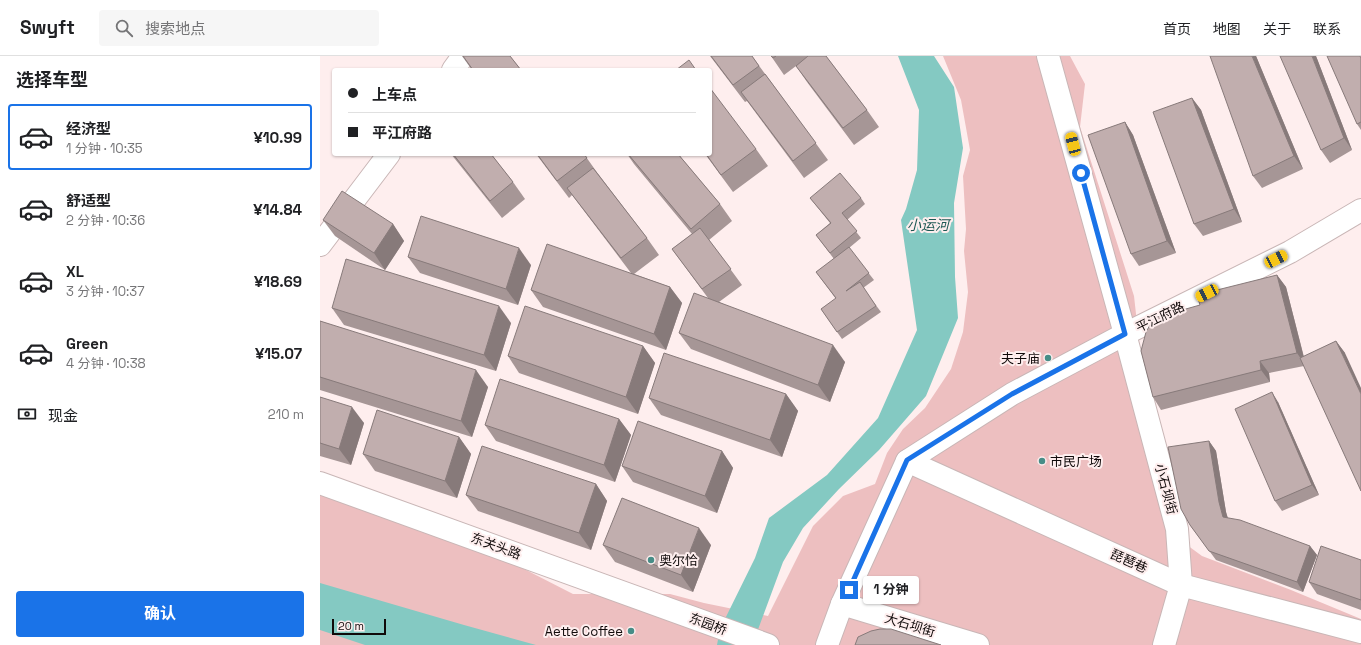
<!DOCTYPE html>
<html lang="zh">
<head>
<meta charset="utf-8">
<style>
  body { margin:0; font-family:"Space Grotesk","Noto Sans SC",sans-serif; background:#f6f6f6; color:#202124; height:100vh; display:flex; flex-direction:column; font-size:15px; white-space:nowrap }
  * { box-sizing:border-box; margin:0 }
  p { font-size:13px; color:#757577 }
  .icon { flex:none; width:22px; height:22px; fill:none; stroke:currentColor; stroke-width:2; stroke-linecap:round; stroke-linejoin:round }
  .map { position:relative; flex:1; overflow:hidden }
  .sheet { display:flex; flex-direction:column; background:#fff; width:320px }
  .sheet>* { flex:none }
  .banner { position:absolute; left:12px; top:12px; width:380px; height:88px; border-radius:4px; box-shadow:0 1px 3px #0004; display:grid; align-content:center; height:88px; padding:0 16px; background:#fff }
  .scale { position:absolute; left:12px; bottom:10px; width:54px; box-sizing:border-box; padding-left:4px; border:2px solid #100a0a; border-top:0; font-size:11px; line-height:14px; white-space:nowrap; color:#100a0a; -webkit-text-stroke:3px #feeeee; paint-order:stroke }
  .end { position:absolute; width:18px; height:18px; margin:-9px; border:5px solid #1a73e8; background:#fff; box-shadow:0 0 0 2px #fff }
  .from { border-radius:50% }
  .bubble { position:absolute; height:28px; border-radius:4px; background:#fff; box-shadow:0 1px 3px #0004; font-size:13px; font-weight:700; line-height:28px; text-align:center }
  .car { position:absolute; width:12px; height:24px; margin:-12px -6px; border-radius:5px; box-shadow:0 0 3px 1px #0007; background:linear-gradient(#f5c518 24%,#345 0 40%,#f5c518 0 76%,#345 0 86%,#f5c518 0) }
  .banner b { display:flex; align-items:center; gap:14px; height:38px; font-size:15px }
  .banner b+b { border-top:1px solid #e0e0e0 }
  .banner i { width:10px; height:10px; background:#202124 }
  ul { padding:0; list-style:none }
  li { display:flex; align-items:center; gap:12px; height:66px; margin:0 8px 6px; padding:0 8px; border:2px solid transparent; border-radius:4px }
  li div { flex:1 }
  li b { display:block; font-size:15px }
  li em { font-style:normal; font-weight:700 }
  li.on { border-color:#1a73e8 }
  li>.icon { width:36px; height:36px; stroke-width:1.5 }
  h2 { padding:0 16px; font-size:18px; line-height:48px }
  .pay { display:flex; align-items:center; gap:10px; height:44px; padding:0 16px; font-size:15px }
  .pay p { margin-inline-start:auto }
  .primary-button { display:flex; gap:8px; margin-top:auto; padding:8px 16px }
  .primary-button a { flex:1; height:46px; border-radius:4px; background:#1a73e8; color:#fff; font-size:16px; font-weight:700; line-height:46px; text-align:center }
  header { display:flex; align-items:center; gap:24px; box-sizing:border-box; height:56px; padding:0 20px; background:#fff; border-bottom:1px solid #e0e0e0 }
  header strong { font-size:19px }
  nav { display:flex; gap:22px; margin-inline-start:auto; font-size:14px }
  .search { width:280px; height:36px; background:#f6f6f6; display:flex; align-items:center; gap:10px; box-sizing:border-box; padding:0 14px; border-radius:4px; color:#757577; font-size:15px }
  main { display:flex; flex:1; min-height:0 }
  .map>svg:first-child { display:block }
  .green { fill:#edbfc0 }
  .water { fill:#84c9c2 }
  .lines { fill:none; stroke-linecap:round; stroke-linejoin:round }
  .minor-casing { stroke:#c9b6b6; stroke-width:24 }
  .minor { stroke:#fff; stroke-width:22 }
  .wall { fill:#a69696 }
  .shaded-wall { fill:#877a7a }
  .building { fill:#c1aeae; stroke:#877a7a }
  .route { stroke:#1a73e8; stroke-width:5 }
  .poi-dot { fill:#478d87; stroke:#feeeee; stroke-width:1.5 }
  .labels { text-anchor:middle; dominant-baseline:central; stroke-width:4; stroke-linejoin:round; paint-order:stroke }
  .street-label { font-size:13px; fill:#100a0a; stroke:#feeeee }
  .poi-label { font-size:13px; fill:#100a0a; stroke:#feeeee; text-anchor:end }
  .water-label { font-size:14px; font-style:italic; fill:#1d5853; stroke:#feeeee }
</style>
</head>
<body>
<header>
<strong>Swyft</strong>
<div class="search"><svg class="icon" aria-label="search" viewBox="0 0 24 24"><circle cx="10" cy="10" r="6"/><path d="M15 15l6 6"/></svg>搜索地点</div>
<nav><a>首页</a><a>地图</a><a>关于</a><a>联系</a></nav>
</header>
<main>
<section class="sheet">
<h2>选择车型</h2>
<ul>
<li class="on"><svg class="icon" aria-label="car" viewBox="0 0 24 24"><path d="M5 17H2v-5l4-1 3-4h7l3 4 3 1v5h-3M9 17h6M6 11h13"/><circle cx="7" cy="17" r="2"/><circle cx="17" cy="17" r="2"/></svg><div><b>经济型</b><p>1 分钟 · 10:35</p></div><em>¥10.99</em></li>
<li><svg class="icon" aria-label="car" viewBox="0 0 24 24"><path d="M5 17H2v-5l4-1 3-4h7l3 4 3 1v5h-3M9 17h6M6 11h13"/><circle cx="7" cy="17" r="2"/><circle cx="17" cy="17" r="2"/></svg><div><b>舒适型</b><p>2 分钟 · 10:36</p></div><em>¥14.84</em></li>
<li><svg class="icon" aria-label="car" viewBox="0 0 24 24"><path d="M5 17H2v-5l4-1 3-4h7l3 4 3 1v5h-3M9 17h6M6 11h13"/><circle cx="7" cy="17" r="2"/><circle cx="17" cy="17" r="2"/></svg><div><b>XL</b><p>3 分钟 · 10:37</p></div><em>¥18.69</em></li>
<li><svg class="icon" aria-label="car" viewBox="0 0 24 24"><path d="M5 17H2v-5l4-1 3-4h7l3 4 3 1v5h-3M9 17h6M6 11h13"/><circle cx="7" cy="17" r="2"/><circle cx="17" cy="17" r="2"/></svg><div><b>Green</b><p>4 分钟 · 10:38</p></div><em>¥15.07</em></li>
</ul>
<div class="pay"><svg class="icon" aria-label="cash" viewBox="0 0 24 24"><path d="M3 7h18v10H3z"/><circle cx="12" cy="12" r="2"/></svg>现金<p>210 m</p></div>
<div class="primary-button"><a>确认</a></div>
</section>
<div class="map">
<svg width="1041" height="589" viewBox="0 0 1041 589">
  <rect width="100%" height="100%" fill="#feeeee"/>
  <polygon class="green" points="623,0 750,0 765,28 760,71 814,240 822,312 868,470 867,489 882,500 971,534 1041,563 1041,589 0,589 0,439 61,461 169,495 253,538 350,538 384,547 448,560 493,470 523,440 555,428 567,397 583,373 605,352 631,313 643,276 648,236 644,195 646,173 643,120 650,94 641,44"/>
  <g class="water">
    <polygon points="578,0 614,0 634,31 643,92 634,147 635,221 638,262 606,340 559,394 519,433 483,472 463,506 436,579 434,589 397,589 400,573 435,502 449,462 507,419 558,362 597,274 581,164 586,153 597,114 599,54"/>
    <polygon points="0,527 144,569 216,589 45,589 0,574"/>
  </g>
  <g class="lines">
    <g class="minor-casing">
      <g id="minor">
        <polyline points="728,0 805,278 857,473 861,529 844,589"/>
        <polyline points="133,14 143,0"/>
        <polyline points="0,189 69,98"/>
        <polyline points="587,405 861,529 1041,576"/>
        <polyline points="0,427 448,589"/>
        <polyline points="522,548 658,589"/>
        <polyline points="507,589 522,548 587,405 692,338 805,278 970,196 1041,154"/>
      </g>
    </g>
    <use href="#minor" class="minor"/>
  </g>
  <g class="wall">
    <polygon points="142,0 190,0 201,14 152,14"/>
    <polygon points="390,0 432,0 508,104 484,122 427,45 425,46"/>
    <polygon points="451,0 506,0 547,54 559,71 534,89 487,26 476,10 464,19"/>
    <polygon points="936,0 983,113 942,132 933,120"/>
    <polygon points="996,0 1032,94 1010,107 1001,94"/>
    <polygon points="1041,0 1041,74 1037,68"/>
    <polygon points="872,42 881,54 922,166 883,180 874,168"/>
    <polygon points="805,66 813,79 856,197 819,210 811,198"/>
    <polygon points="436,93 448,110 413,136 385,98 390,98"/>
    <polygon points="131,98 171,98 193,126 205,143 182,162"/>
    <polygon points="216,98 264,98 276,115 327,182 339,199 314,218 350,231 362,247 346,294 223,251 211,234 311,217 252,139 249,142"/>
    <polygon points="307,98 358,98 400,148 412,165 389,184 422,229 399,246 525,306 510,346 371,293 359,277 388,242 352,193 372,178 314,108"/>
    <polygon points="490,142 541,142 545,148 527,164 541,182 529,192 554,224 543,232 561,256 522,283 501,253 516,243 496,216 514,203 496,179 510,167"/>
    <polygon points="3,164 73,168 84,185 65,214 15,180"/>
    <polygon points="88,201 211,209 198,249 100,217"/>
    <polygon points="957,219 966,231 984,301 1016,285 1025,297 984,310 949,317 950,326 841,354 833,341"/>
    <polygon points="12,252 191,267 176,315 24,269"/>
    <polygon points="0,265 168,331 152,381 0,334"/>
    <polygon points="323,290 335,307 318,358 199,317 188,300"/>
    <polygon points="466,338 478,355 462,401 341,359 329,342"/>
    <polygon points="0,341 44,367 31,409 0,400"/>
    <polygon points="958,346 999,439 962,455 955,445"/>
    <polygon points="299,363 311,379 295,426 176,385 165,369"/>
    <polygon points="139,381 151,398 137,442 55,415 43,398"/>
    <polygon points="889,385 896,395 906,456 908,462 990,490 997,499 983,536 896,504 870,469"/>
    <polygon points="402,395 413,412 397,457 313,426 302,410"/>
    <polygon points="276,428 287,445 271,494 158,455 146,439"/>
    <polygon points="283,489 391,489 373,536 295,506"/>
    <polygon points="1041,504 1041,554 997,538 989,526"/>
  </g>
  <g class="shaded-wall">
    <polygon points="932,0 936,0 983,113 974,100"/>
    <polygon points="992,0 996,0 1032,94 1024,82"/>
    <polygon points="872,42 881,54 922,166 914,153"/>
    <polygon points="805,66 813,79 856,197 847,185"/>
    <polygon points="73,168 84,185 65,214 54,197"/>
    <polygon points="199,192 211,209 198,249 186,233"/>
    <polygon points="957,219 966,231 986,310 977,297"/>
    <polygon points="350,231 362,247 346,294 334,278"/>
    <polygon points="179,250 191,267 176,315 164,299"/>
    <polygon points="1016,285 1025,297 1041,332 1041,338"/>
    <polygon points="513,289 525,306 510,346 498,329"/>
    <polygon points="323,290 335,307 318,358 306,341"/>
    <polygon points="940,305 949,317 950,326 941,314"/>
    <polygon points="156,314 168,331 152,381 141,365"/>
    <polygon points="952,336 958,346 999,439 992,429"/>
    <polygon points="466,338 478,355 462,401 450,384"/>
    <polygon points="32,351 44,367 31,409 19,393"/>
    <polygon points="299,363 311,379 295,426 284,409"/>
    <polygon points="139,381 151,398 137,442 125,425"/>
    <polygon points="889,385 896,395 906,456 910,471 903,461 899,446"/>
    <polygon points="402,395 413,412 397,457 385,440"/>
    <polygon points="276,428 287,445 271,494 259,477"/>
    <polygon points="379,472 391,489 373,536 361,519"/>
    <polygon points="990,490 997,499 983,536 977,526"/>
  </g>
  <g class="building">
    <polygon points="143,0 190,0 201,14 153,14"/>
    <polygon points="391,0 432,0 439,10 413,29"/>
    <polygon points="451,0 456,0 453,2"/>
    <polygon points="488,0 506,0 547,54 523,72 476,10"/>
    <polygon points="890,0 932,0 974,100 933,120"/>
    <polygon points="960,0 992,0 1024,82 1001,94"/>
    <polygon points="1007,0 1040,0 1041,2 1041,66 1037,68"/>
    <polygon points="369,4 376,14 356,14"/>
    <polygon points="445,18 496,87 473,105 421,36"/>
    <polygon points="390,32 436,93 401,119 386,98 390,98"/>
    <polygon points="872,42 914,153 874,168 833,56"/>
    <polygon points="805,66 847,185 811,198 768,79"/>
    <polygon points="133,98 171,98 193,126 170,145"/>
    <polygon points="217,98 264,98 267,102 237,125"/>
    <polygon points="308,98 358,98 400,148 371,173"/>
    <polygon points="273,112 327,182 301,202 247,132"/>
    <polygon points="520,117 541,142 522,157 537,175 510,197 496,179 511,167 490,142"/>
    <polygon points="22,135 73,168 54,197 3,164"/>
    <polygon points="101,160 199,192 186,233 88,201"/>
    <polygon points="380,172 411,213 382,233 352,193"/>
    <polygon points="227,188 350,231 334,278 211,234"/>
    <polygon points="529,191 549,217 526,235 540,226 556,250 517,276 501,253 516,242 496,216"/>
    <polygon points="26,203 179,250 164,299 12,252"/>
    <polygon points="957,219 977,297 940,305 941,314 833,341 821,295 826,276 834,262 880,249 877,239"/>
    <polygon points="374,237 513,289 498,329 359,277"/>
    <polygon points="205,250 323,290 306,341 188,300"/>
    <polygon points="0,265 156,314 141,365 0,321"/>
    <polygon points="1016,285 1041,338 1041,435 980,302"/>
    <polygon points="344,297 466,338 450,384 329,342"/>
    <polygon points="180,323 299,363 284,409 165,369"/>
    <polygon points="952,336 992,429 955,445 915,353"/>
    <polygon points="0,341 32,351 19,393 0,387"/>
    <polygon points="57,354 139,381 125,425 43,398"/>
    <polygon points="318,365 402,395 385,440 302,410"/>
    <polygon points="889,385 899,446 903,461 920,464 990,490 977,526 889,495 870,469 861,453 848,391"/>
    <polygon points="162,390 276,428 259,477 146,439"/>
    <polygon points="302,442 379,472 361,519 283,489"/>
    <polygon points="1001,490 1041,504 1041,544 989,526"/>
    <polygon points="560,573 571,573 621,589 535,589 538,581 551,575"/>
  </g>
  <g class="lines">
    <polyline class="route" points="529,534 587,404 692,338 805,278 761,117"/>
  </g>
  <g class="poi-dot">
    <circle cx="728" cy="302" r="4"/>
    <circle cx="722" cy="405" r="4"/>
    <circle cx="331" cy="504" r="4"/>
    <circle cx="311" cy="575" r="4"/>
  </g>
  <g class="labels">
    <g class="street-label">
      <text transform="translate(840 261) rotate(-26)">平江府路</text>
      <text transform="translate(846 433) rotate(75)">小石坝街</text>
      <text transform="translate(176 490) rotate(20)">东关头路</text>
      <text transform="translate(809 505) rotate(24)">琵琶巷</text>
      <text transform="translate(388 568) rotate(20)">东园桥</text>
      <text transform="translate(590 569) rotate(17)">大石坝街</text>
    </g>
    <g class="poi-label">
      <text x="720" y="302">夫子庙</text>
      <text x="730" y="405" text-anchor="start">市民广场</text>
      <text x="339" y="504" text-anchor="start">奥尔恰</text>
      <text x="303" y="575">Aette Coffee</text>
    </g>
    <g class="water-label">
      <text x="608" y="169">小运河</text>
    </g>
  </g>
</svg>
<div class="scale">20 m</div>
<i class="end from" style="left:761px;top:117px"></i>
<i class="end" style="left:529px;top:534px"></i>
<div class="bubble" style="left:543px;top:520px;width:56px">1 分钟</div>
<i class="car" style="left:753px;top:88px;rotate:345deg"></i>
<i class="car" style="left:956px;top:203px;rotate:64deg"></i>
<i class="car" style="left:887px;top:237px;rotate:244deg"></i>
<div class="banner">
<b><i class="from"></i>上车点</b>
<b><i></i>平江府路</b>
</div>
</div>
</main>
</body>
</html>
